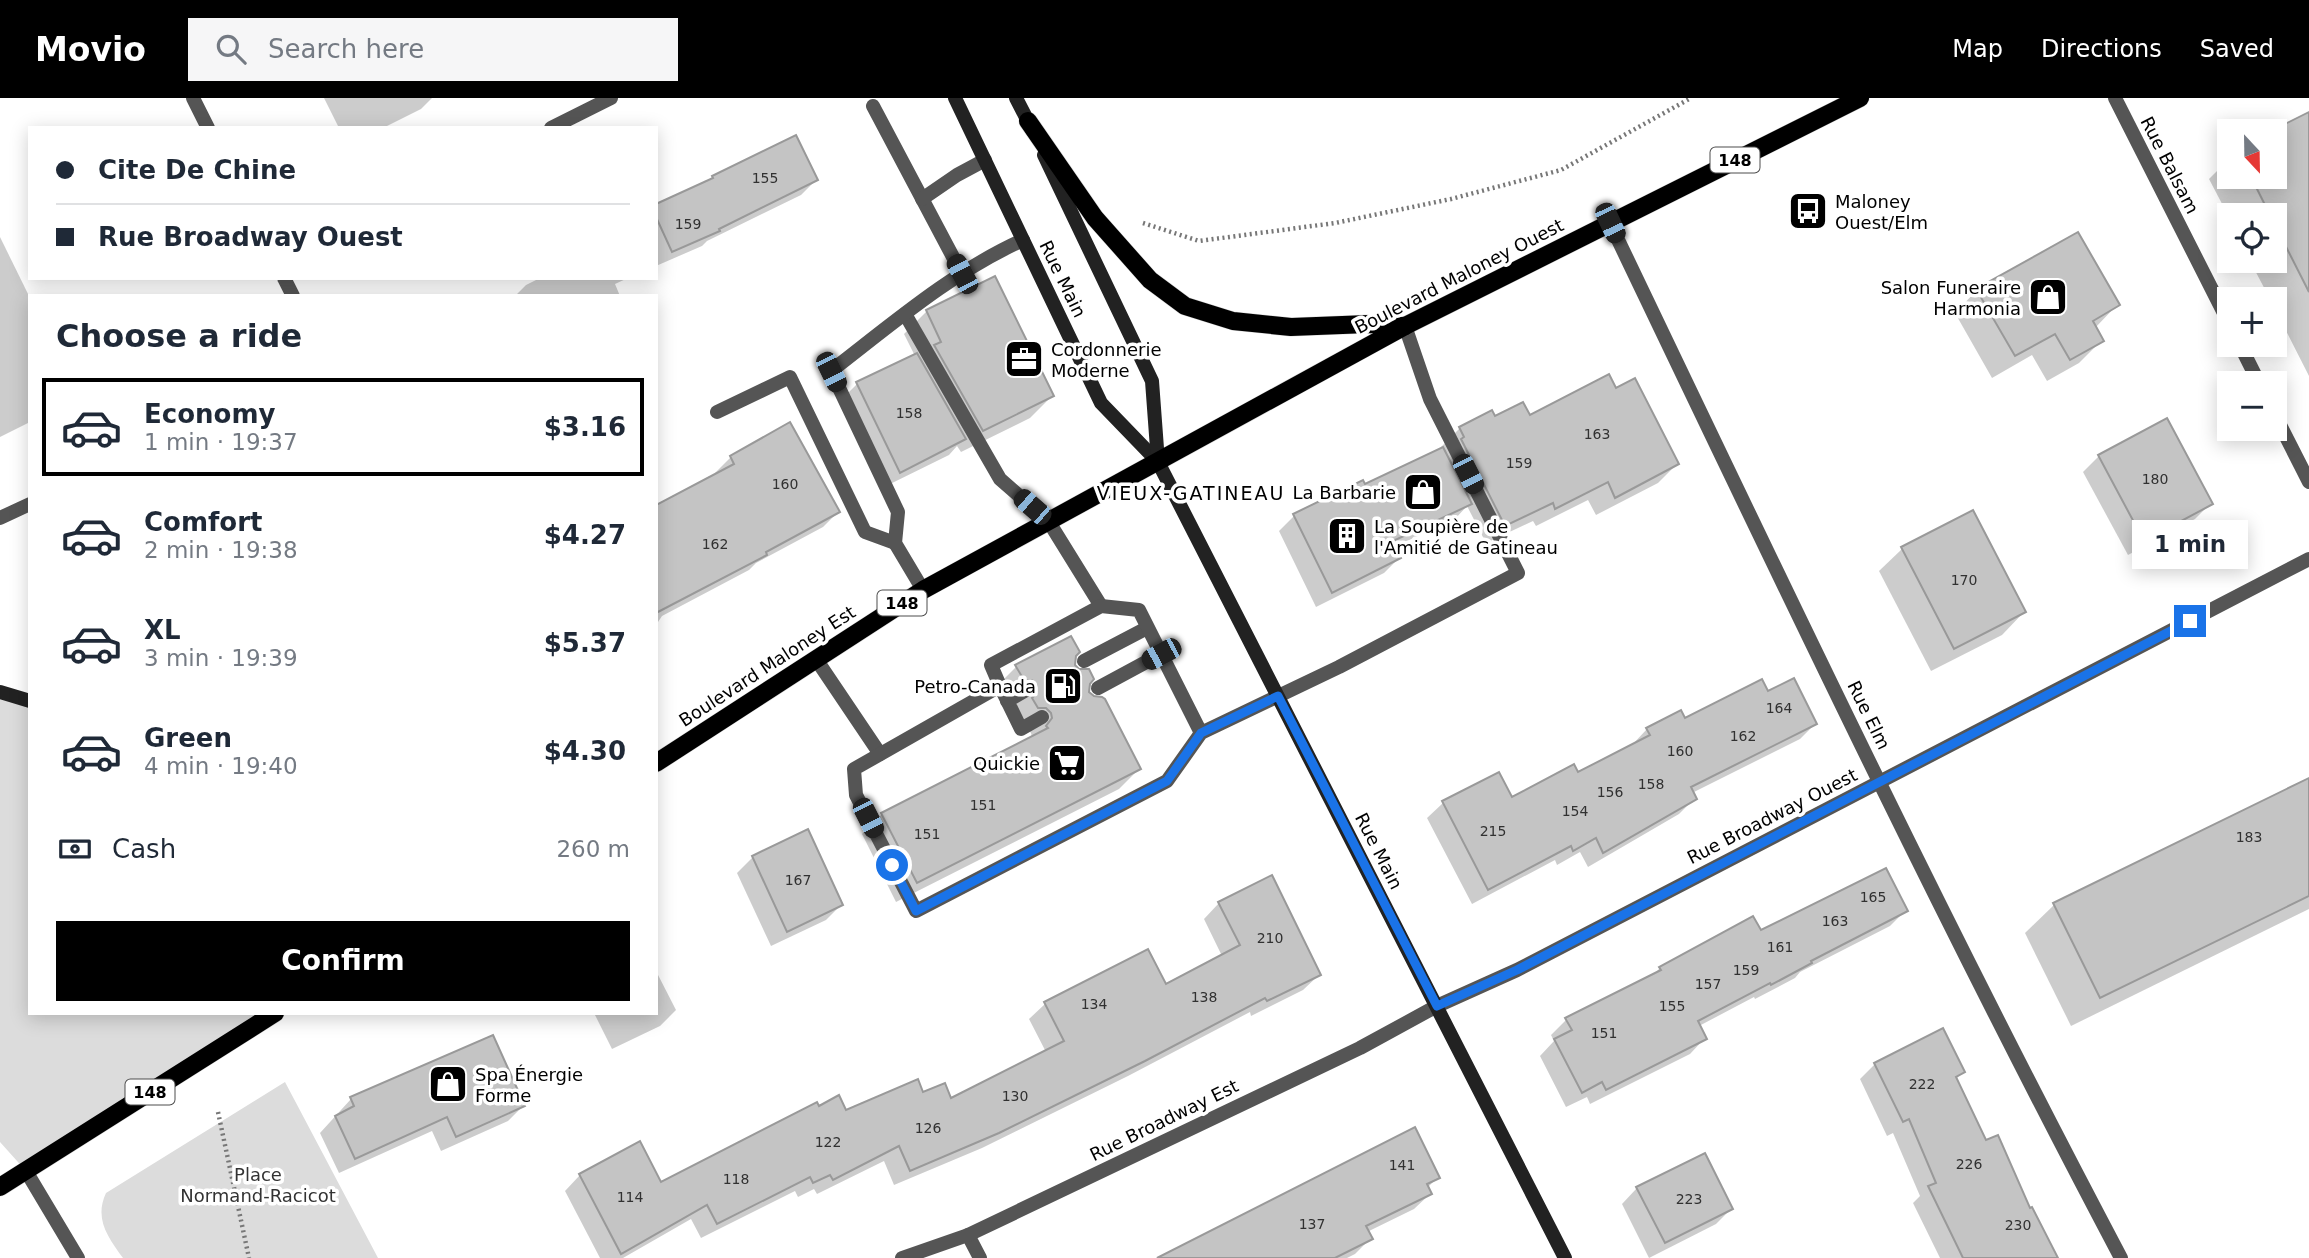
<!DOCTYPE html>
<html lang="en">
<head>
<meta charset="utf-8">
<style>
  body { margin:0; font-family:"DejaVu Sans",sans-serif; background:#f6f6f7; color:#1f2937; height:100vh; display:flex; flex-direction:column; font-size:26px; white-space:nowrap }
  * { box-sizing:border-box; margin:0 }
  p { font-size:23px; color:#747a83 }
  .icon { flex:none; width:38px; height:38px; fill:none; stroke:currentColor; stroke-width:2; stroke-linecap:round; stroke-linejoin:round }
  .map { position:relative; flex:1; overflow:hidden }
  .side { position:absolute; left:28px; top:196px; width:630px; height:721px; display:flex; flex-direction:column; background:#fff; border-radius:0px; box-shadow:0 4px 18px #0003 }
  .side>* { flex:none }
  .guide { position:absolute; left:28px; top:28px; width:630px; height:154px; border-radius:0px; box-shadow:0 4px 18px #0003; display:grid; align-content:center; height:154px; padding:0 28px; background:#fff }
  .needle { width:46px; rotate:158deg }
  .tools { position:absolute; left:2217px; top:21px; display:grid; gap:14px }
  .tools a { display:grid; place-items:center; width:70px; height:70px; border-radius:0px; background:#fff; box-shadow:0 4px 18px #0003; font-size:35px }
  .end { position:absolute; width:32px; height:32px; margin:-16px; border:9px solid #1a73e8; background:#fff; box-shadow:0 0 0 4px #fff }
  .from { border-radius:50% }
  .bubble { position:absolute; height:49px; border-radius:0px; background:#fff; box-shadow:0 4px 18px #0003; font-size:23px; font-weight:700; line-height:49px; text-align:center }
  .car { position:absolute; width:21px; height:42px; margin:-21px -10px; border-radius:9px; box-shadow:0 0 5px 2px #0007; background:linear-gradient(#222 24%,#8ab4d8 0 40%,#222 0 76%,#8ab4d8 0 86%,#222 0) }
  .guide b { display:flex; align-items:center; gap:24px; height:66px; font-size:26px }
  .guide b+b { border-top:2px solid #e0e1e3 }
  .guide i { width:18px; height:18px; background:#1f2937 }
  ul { padding:0; list-style:none }
  li { display:flex; align-items:center; gap:21px; height:98px; margin:0 14px 10px; padding:0 14px; border:4px solid transparent; border-radius:0px }
  li div { flex:1 }
  li b { display:block; font-size:26px }
  li em { font-style:normal; font-weight:700 }
  li.selected { border-color:#000 }
  li>.icon { width:63px; height:63px; stroke-width:1.5 }
  h2 { padding:0 28px; font-size:32px; line-height:84px }
  .pay { display:flex; align-items:center; gap:18px; height:77px; padding:0 28px; font-size:26px }
  .pay p { margin-inline-start:auto }
  .action { display:flex; gap:14px; margin-top:auto; padding:14px 28px }
  .action a { flex:1; height:80px; border-radius:0px; background:#000; color:#fff; font-size:28px; font-weight:700; line-height:80px; text-align:center }
  header { display:flex; align-items:center; gap:42px; box-sizing:border-box; height:98px; padding:0 35px; background:#000; color:#fff }
  header strong { font-size:33px }
  nav { display:flex; gap:38px; margin-inline-start:auto; font-size:24px }
  .search { width:490px; height:63px; background:#f6f6f7; display:flex; align-items:center; gap:18px; box-sizing:border-box; padding:0 24px; border-radius:0px; color:#747a83; font-size:26px }
  .map>svg:first-child { display:block }
  .green { fill:#dcdcdc }
  .shadow { fill:#0003 }
  .building { fill:#c4c4c4; stroke:#999; stroke-width:2 }
  .lines { fill:none; stroke-linecap:round; stroke-linejoin:round }
  .primary-casing { stroke:#dbdbdb; stroke-width:19 }
  .path { stroke:#777; stroke-width:4.5; stroke-dasharray:2 3.5; stroke-linecap:butt }
  .lane { stroke:#555; stroke-width:14 }
  .street { stroke:#555; stroke-width:14 }
  .secondary { stroke:#222; stroke-width:14 }
  .primary { stroke:#000; stroke-width:18 }
  .route { stroke:#1a73e8; stroke-width:9 }
  .labels { text-anchor:middle; dominant-baseline:central; stroke-width:7; stroke-linejoin:round; paint-order:stroke }
  .number-label { font-size:14px; fill:#313131 }
  .shield { fill:#fff; stroke:#4c4c4c; stroke-width:2 }
  .shield-label { font-size:16px; font-weight:bold; fill:#000 }
  .street-label { font-size:18px; fill:#000; stroke:#fff }
  .poi-label { font-size:18px; fill:#000; stroke:#fff; text-anchor:start }
  .park-label { font-size:18px; fill:#333; stroke:#fff }
  .neighbourhood-label { font-size:19px; letter-spacing:2px; fill:#000; stroke:#fff }
</style>
</head>
<body>
<header>
<strong>Movio</strong>
<div class="search"><svg class="icon" aria-label="search" viewBox="0 0 24 24"><circle cx="10" cy="10" r="6"/><path d="M15 15l6 6"/></svg>Search here</div>
<nav><a>Map</a><a>Directions</a><a>Saved</a></nav>
</header>
<div class="map">
<svg width="2309" height="1160" viewBox="0 0 2309 1160">
  <rect width="100%" height="100%" fill="#fff"/>
  <g class="green">
    <polygon points="0,594 30,603 30,915 275,915 26,1073 0,1044"/>
    <path d="M285,984L378,1160H123C108,1139 94,1121 106,1095Z"/>
  </g>
  <g class="shadow">
    <polygon points="324,0 432,0 421,11 383,30 339,30"/>
    <polygon points="2309,16 2309,278 2275,211 2275,201 2270,201 2250,163 2275,163 2275,117 2230,117 2230,121 2209,81 2230,60 2230,79 2275,79 2275,33"/>
    <polygon points="713,79 816,82 801,97 707,143 702,148 656,168 656,108 709,84"/>
    <polygon points="0,139 30,200 30,324 0,339"/>
    <polygon points="540,180 628,180 615,186 620,198 515,198 526,187"/>
    <polygon points="1977,192 2117,207 2095,230 2102,242 2079,265 2047,283 2032,257 1992,280 1955,215"/>
    <polygon points="927,213 1052,298 1030,320 961,354 957,348 949,357 884,389 842,301 857,286 915,258 904,236"/>
    <polygon points="1616,292 1677,366 1658,385 1596,417 1588,402 1536,428 1533,423 1486,445 1467,408 1455,421 1394,449 1399,460 1384,475 1316,509 1279,433 1294,418 1365,389 1442,352 1441,349 1460,330 1491,314 1494,320 1529,319"/>
    <polygon points="2166,322 2211,405 2195,421 2128,457 2083,374 2099,358"/>
    <polygon points="731,359 838,414 823,429 756,465 749,472 662,518 656,527 656,409 716,377 715,375"/>
    <polygon points="1972,415 2024,514 2002,537 1931,573 1879,473 1902,451"/>
    <polygon points="1074,558 1073,567 1088,585 1088,595 1139,671 1119,691 896,804 862,736 882,716 1032,640 1031,635 1017,617 1017,607 997,588 1017,568"/>
    <polygon points="1768,595 1815,626 1800,641 1692,695 1695,700 1679,716 1588,769 1580,754 1557,767 1555,762 1472,806 1427,720 1443,705 1498,676 1511,702 1577,676 1632,647 1647,631 1684,622"/>
    <polygon points="2309,682 2309,811 2071,928 2025,835 2054,807"/>
    <polygon points="753,759 841,807 826,822 771,848 737,775"/>
    <polygon points="1219,805 1319,877 1303,892 1251,918 1250,914 1128,978 982,1050 894,1087 884,1063 817,1096 814,1091 798,1099 795,1093 701,1140 691,1121 623,1160 600,1160 565,1093 580,1077 660,1086 818,1010 845,1014 923,996 951,1002 1046,954 1029,921 1045,906 1147,853 1165,888 1222,858 1204,821"/>
    <polygon points="1906,812 1890,828 1800,874 1795,880 1755,901 1754,899 1699,928 1705,940 1690,956 1590,1006 1587,999 1566,1009 1540,958 1554,943 1551,937 1566,922 1651,879 1660,870 1753,820 1760,835"/>
    <polygon points="656,873 676,912 660,928 612,951 594,915 656,915"/>
    <polygon points="1875,966 1963,974 1955,982 1985,1044 2030,1112 2056,1160 1940,1160 1913,1105 1920,1098 1893,1035 1887,1038 1860,981"/>
    <polygon points="351,1001 523,1008 508,1023 441,1053 432,1033 339,1075 320,1035"/>
    <polygon points="1438,1079 1427,1090 1430,1096 1414,1111 1367,1134 1371,1140 1355,1156 1347,1160 1165,1160"/>
    <polygon points="1637,1090 1731,1111 1716,1126 1649,1160 1622,1106"/>
  </g>
  <g class="building">
    <polygon points="2309,14 2309,194 2275,127 2275,117 2270,117 2251,79 2275,79 2275,33 2271,33"/>
    <polygon points="796,37 818,82 719,131 720,133 672,154 656,119 656,106 713,80 712,78"/>
    <polygon points="2078,134 2120,207 2093,223 2104,243 2070,262 2055,236 2015,258 1976,191"/>
    <polygon points="995,178 1054,298 983,333 934,247 941,244 926,212"/>
    <polygon points="917,255 966,341 900,375 856,284"/>
    <polygon points="1609,276 1616,290 1635,280 1679,366 1615,400 1608,384 1555,411 1553,405 1505,428 1461,341 1464,339 1459,329 1492,312 1495,318 1523,304 1530,317"/>
    <polygon points="2167,320 2213,406 2144,443 2098,357"/>
    <polygon points="790,324 840,414 766,454 767,457 656,515 656,407 734,366 730,358"/>
    <polygon points="1443,349 1472,406 1393,443 1401,460 1332,495 1293,416 1363,382 1365,386"/>
    <polygon points="1973,412 2026,514 1954,551 1901,449"/>
    <polygon points="1071,538 1080,554 1076,558 1075,567 1079,571 1089,571 1094,581 1090,586 1089,594 1094,598 1102,599 1105,601 1141,671 917,785 881,715 1048,630 1046,628 1052,620 1051,615 1046,610 1038,610 1032,600 1037,595 1037,587 1032,582 1024,582 1015,567"/>
    <polygon points="1794,580 1817,626 1691,689 1697,701 1603,755 1596,740 1573,753 1571,748 1488,792 1442,703 1499,674 1512,699 1574,666 1578,674 1650,637 1646,630 1681,612 1685,620 1762,581 1768,593"/>
    <polygon points="2309,680 2309,798 2100,900 2053,805"/>
    <polygon points="808,731 843,807 787,834 752,758"/>
    <polygon points="1886,770 1908,813 1811,863 1812,865 1771,887 1770,885 1698,923 1707,941 1606,992 1602,984 1582,995 1554,941 1572,932 1565,920 1661,872 1659,869 1753,818 1761,832"/>
    <polygon points="1272,777 1321,877 1267,903 1265,900 1145,963 999,1035 910,1073 899,1048 833,1082 830,1077 813,1085 810,1079 717,1126 707,1107 621,1156 579,1076 640,1043 661,1084 817,1004 819,1008 839,997 846,1012 918,981 923,994 945,985 951,1000 1064,943 1044,904 1148,851 1166,886 1240,847 1218,804"/>
    <polygon points="1943,930 1965,974 1956,979 1986,1042 1998,1037 2030,1110 2032,1109 2058,1160 1963,1160 1928,1088 1936,1085 1909,1021 1903,1024 1874,965"/>
    <polygon points="493,937 525,1008 456,1039 447,1019 355,1061 335,1018 354,1008 350,999"/>
    <polygon points="1415,1029 1440,1080 1427,1086 1432,1096 1366,1128 1373,1141 1335,1160 1157,1160"/>
    <polygon points="1705,1055 1733,1111 1665,1145 1636,1089"/>
  </g>
  <g class="lines">
    <g class="primary-casing">
      <g id="primary">
        <polyline points="1028,23 1095,120 1150,182 1185,208 1233,223 1291,229 1368,226 1405,228"/>
        <polyline points="656,665 923,492 1405,228 1860,0"/>
        <polyline points="0,1089 275,915"/>
      </g>
    </g>
    <g class="path">
      <polyline points="1143,125 1199,143 1335,125 1451,101 1561,72 1691,0"/>
      <polyline points="218,1014 249,1160"/>
    </g>
    <g class="lane">
      <polyline points="873,8 962,176"/>
      <polyline points="922,101 957,77 985,62"/>
      <polyline points="905,216 1000,381 1049,424 1101,508"/>
      <polyline points="717,314 790,279 865,434 895,445"/>
      <polyline points="0,420 30,406"/>
      <path d="M923,492L895,445L898,414L831,273C892,226 952,174 1023,142"/>
      <polyline points="816,561 880,656"/>
      <polyline points="1084,563 1147,530"/>
      <polyline points="1000,588 1021,631 1042,619"/>
      <polyline points="1098,590 1161,556"/>
      <polyline points="1007,603 1028,591"/>
      <polyline points="1201,635 1167,683 916,813 856,697 854,671 1000,588 991,567 1101,508 1139,512 1201,635 1339,569 1518,475 1430,301 1405,228"/>
    </g>
    <g class="street">
      <polyline points="193,0 208,30"/>
      <polyline points="2115,0 2230,227"/>
      <polyline points="551,30 611,0"/>
      <path d="M1610,125C1776,472 1941,820 2121,1160"/>
      <polyline points="284,180 293,198"/>
      <polyline points="2240,247 2259,285"/>
      <polyline points="2275,317 2309,384"/>
      <polyline points="26,1073 78,1160"/>
      <polyline points="968,1137 980,1160"/>
      <polyline points="902,1160 968,1137 1360,950 1437,908 1517,872 2309,461"/>
    </g>
    <g class="secondary">
      <polyline points="955,0 1101,305 1158,364 1565,1160"/>
      <polyline points="1016,0 1033,33"/>
      <polyline points="1044,57 1152,283 1158,364"/>
      <polyline points="0,594 30,603"/>
    </g>
    <use href="#primary" class="primary"/>
  </g>
  <g class="lines">
    <polyline class="route" points="892,767 916,813 1167,683 1201,635 1278,598 1437,908 1517,872 2190,523"/>
  </g>
  <defs>
    <g id="bus-square" transform="scale(2.0125)"><rect x="-9" y="-9" width="18" height="18" rx="4" fill="#000" stroke="#fff"/><path d="M-5-6H5V4H4V6H2V4H-2V6H-4V4H-5ZM-3.5-4V0h7V-4ZM-3.5 1.2v1.5H-2V1.2ZM2 1.2v1.5H3.5V1.2Z" fill="#fff"/></g>
    <g id="shop-square" transform="scale(2.0125)"><rect x="-9" y="-9" width="18" height="18" rx="4" fill="#000" stroke="#fff"/><path d="M-5-2.5h2.3a2.7 3.5 0 0 1 5.4 0H5L5.5 6h-11ZM-1.5-2.5h3a1.5 2.3 0 0 0-3 0Z" fill="#fff"/></g>
    <g id="office-square" transform="scale(2.0125)"><rect x="-9" y="-9" width="18" height="18" rx="4" fill="#000" stroke="#fff"/><path d="M-6-3h4V-5.5h4V-3h4V5H-6ZM-1-4.5V-3h2v-1.5ZM-6 0V1H6V0Z" fill="#fff"/></g>
    <g id="building-square" transform="scale(2.0125)"><rect x="-9" y="-9" width="18" height="18" rx="4" fill="#000" stroke="#fff"/><path d="M-4-6H4V6H1V3H-1V6H-4ZM-2.5-4.3h1.7v1.8h-1.7ZM.8-4.3h1.7v1.8H.8ZM-2.5-1h1.7V.8h-1.7ZM.8-1h1.7V.8H.8Z" fill="#fff"/></g>
    <g id="fuel-square" transform="scale(2.0125)"><rect x="-9" y="-9" width="18" height="18" rx="4" fill="#000" stroke="#fff"/><path d="M-5.5-6h7V0h2V4h1.3V-2.5L3-4.5l.8-.8L6-3V5H2.5V1h-1V6h-7ZM-4.2-4.7v3.2H.2V-4.7Z" fill="#fff"/></g>
    <g id="supermarket-square" transform="scale(2.0125)"><rect x="-9" y="-9" width="18" height="18" rx="4" fill="#000" stroke="#fff"/><path d="M-6-5.5h2.5l.6 2H6L4.5 2H-2.5L-4.4-4H-6ZM-1.5 3.2a1.3 1.3 0 1 0 .1 0ZM3 3.2a1.3 1.3 0 1 0 .1 0Z" fill="#fff"/></g>
  </defs>
  <g fill-rule="evenodd">
    <use href="#bus-square" x="1808" y="113"/>
    <use href="#shop-square" x="2048" y="199"/>
    <use href="#office-square" x="1024" y="261"/>
    <use href="#shop-square" x="1423" y="394"/>
    <use href="#building-square" x="1347" y="438"/>
    <use href="#fuel-square" x="1063" y="588"/>
    <use href="#supermarket-square" x="1067" y="665"/>
    <use href="#shop-square" x="448" y="986"/>
  </g>
  <g class="labels">
    <g class="number-label">
      <text x="765" y="80">155</text>
      <text x="688" y="126">159</text>
      <text x="909" y="315">158</text>
      <text x="1597" y="336">163</text>
      <text x="1519" y="365">159</text>
      <text x="2155" y="381">180</text>
      <text x="785" y="386">160</text>
      <text x="715" y="446">162</text>
      <text x="1964" y="482">170</text>
      <text x="1779" y="610">164</text>
      <text x="1743" y="638">162</text>
      <text x="1680" y="653">160</text>
      <text x="1651" y="686">158</text>
      <text x="1610" y="694">156</text>
      <text x="983" y="707">151</text>
      <text x="1575" y="713">154</text>
      <text x="1493" y="733">215</text>
      <text x="927" y="736">151</text>
      <text x="2249" y="739">183</text>
      <text x="798" y="782">167</text>
      <text x="1873" y="799">165</text>
      <text x="1835" y="823">163</text>
      <text x="1270" y="840">210</text>
      <text x="1780" y="849">161</text>
      <text x="1746" y="872">159</text>
      <text x="1708" y="886">157</text>
      <text x="1204" y="899">138</text>
      <text x="1094" y="906">134</text>
      <text x="1672" y="908">155</text>
      <text x="1604" y="935">151</text>
      <text x="1922" y="986">222</text>
      <text x="1015" y="998">130</text>
      <text x="928" y="1030">126</text>
      <text x="828" y="1044">122</text>
      <text x="1969" y="1066">226</text>
      <text x="1402" y="1067">141</text>
      <text x="736" y="1081">118</text>
      <text x="630" y="1099">114</text>
      <text x="1689" y="1101">223</text>
      <text x="1312" y="1126">137</text>
      <text x="2018" y="1127">230</text>
    </g>
    <g class="shield">
      <rect x="1710.5" y="49.5" width="49" height="25" rx="5"/>
      <rect x="877.5" y="492.5" width="49" height="25" rx="5"/>
      <rect x="125.5" y="981.5" width="49" height="25" rx="5"/>
    </g>
    <g class="shield-label">
      <text x="1735" y="62">148</text>
      <text x="902" y="505">148</text>
      <text x="150" y="994">148</text>
    </g>
    <g class="street-label">
      <text transform="translate(2170 67) rotate(63)">Rue Balsam</text>
      <text transform="translate(1459 178) rotate(-27)">Boulevard Maloney Ouest</text>
      <text transform="translate(1063 181) rotate(64)">Rue Main</text>
      <text transform="translate(767 568) rotate(-33)">Boulevard Maloney Est</text>
      <text transform="translate(1869 617) rotate(64)">Rue Elm</text>
      <text transform="translate(1772 718) rotate(-27)">Rue Broadway Ouest</text>
      <text transform="translate(1379 753) rotate(63)">Rue Main</text>
      <text transform="translate(1164 1022) rotate(-26)">Rue Broadway Est</text>
    </g>
    <g class="poi-label">
      <text x="1835" y="103">Maloney<tspan x="1835" dy="21">Ouest/Elm</tspan></text>
      <text x="2021" y="189" text-anchor="end">Salon Funeraire<tspan x="2021" dy="21">Harmonia</tspan></text>
      <text x="1051" y="251">Cordonnerie<tspan x="1051" dy="21">Moderne</tspan></text>
      <text x="1396" y="394" text-anchor="end">La Barbarie</text>
      <text x="1374" y="428">La Soupière de<tspan x="1374" dy="21">l'Amitié de Gatineau</tspan></text>
      <text x="1036" y="588" text-anchor="end">Petro-Canada</text>
      <text x="1040" y="665" text-anchor="end">Quickie</text>
      <text x="475" y="976">Spa Énergie<tspan x="475" dy="21">Forme</tspan></text>
    </g>
    <g class="park-label">
      <text x="258" y="1076">Place<tspan x="258" dy="21">Normand-Racicot</tspan></text>
    </g>
    <g class="neighbourhood-label">
      <text x="1191" y="395">VIEUX-GATINEAU</text>
    </g>
  </g>
</svg>
<div class="tools">
<a><svg class="needle" viewBox="-14 -14 28 28"><path d="M0-13l5 13h-10z" fill="#e53935"/><path d="M0 13l5-13h-10z" fill="#747a83"/></svg></a>
<a><svg class="icon" aria-label="locate" viewBox="0 0 24 24"><circle cx="12" cy="12" r="6"/><path d="M12 2v4M12 18v4M2 12h4M18 12h4"/></svg></a>
<a>+</a>
<a>−</a>
</div>
<i class="end from" style="left:892px;top:767px"></i>
<i class="end" style="left:2190px;top:523px"></i>
<div class="bubble" style="left:2132px;top:422px;width:116px">1 min</div>
<i class="car" style="left:1610px;top:125px;rotate:155deg"></i>
<i class="car" style="left:962px;top:176px;rotate:332deg"></i>
<i class="car" style="left:831px;top:274px;rotate:154deg"></i>
<i class="car" style="left:1468px;top:376px;rotate:153deg"></i>
<i class="car" style="left:1032px;top:409px;rotate:311deg"></i>
<i class="car" style="left:1161px;top:556px;rotate:242deg"></i>
<i class="car" style="left:868px;top:720px;rotate:153deg"></i>
<div class="guide">
<b><i class="from"></i>Cite De Chine</b>
<b><i></i>Rue Broadway Ouest</b>
</div>
<section class="side">
<h2>Choose a ride</h2>
<ul>
<li class="selected"><svg class="icon" aria-label="car" viewBox="0 0 24 24"><path d="M5 17H2v-5l4-1 3-4h7l3 4 3 1v5h-3M9 17h6M6 11h13"/><circle cx="7" cy="17" r="2"/><circle cx="17" cy="17" r="2"/></svg><div><b>Economy</b><p>1 min · 19:37</p></div><em>$3.16</em></li>
<li><svg class="icon" aria-label="car" viewBox="0 0 24 24"><path d="M5 17H2v-5l4-1 3-4h7l3 4 3 1v5h-3M9 17h6M6 11h13"/><circle cx="7" cy="17" r="2"/><circle cx="17" cy="17" r="2"/></svg><div><b>Comfort</b><p>2 min · 19:38</p></div><em>$4.27</em></li>
<li><svg class="icon" aria-label="car" viewBox="0 0 24 24"><path d="M5 17H2v-5l4-1 3-4h7l3 4 3 1v5h-3M9 17h6M6 11h13"/><circle cx="7" cy="17" r="2"/><circle cx="17" cy="17" r="2"/></svg><div><b>XL</b><p>3 min · 19:39</p></div><em>$5.37</em></li>
<li><svg class="icon" aria-label="car" viewBox="0 0 24 24"><path d="M5 17H2v-5l4-1 3-4h7l3 4 3 1v5h-3M9 17h6M6 11h13"/><circle cx="7" cy="17" r="2"/><circle cx="17" cy="17" r="2"/></svg><div><b>Green</b><p>4 min · 19:40</p></div><em>$4.30</em></li>
</ul>
<div class="pay"><svg class="icon" aria-label="cash" viewBox="0 0 24 24"><path d="M3 7h18v10H3z"/><circle cx="12" cy="12" r="2"/></svg>Cash<p>260 m</p></div>
<div class="action"><a>Confirm</a></div>
</section>
</div>
</body>
</html>
